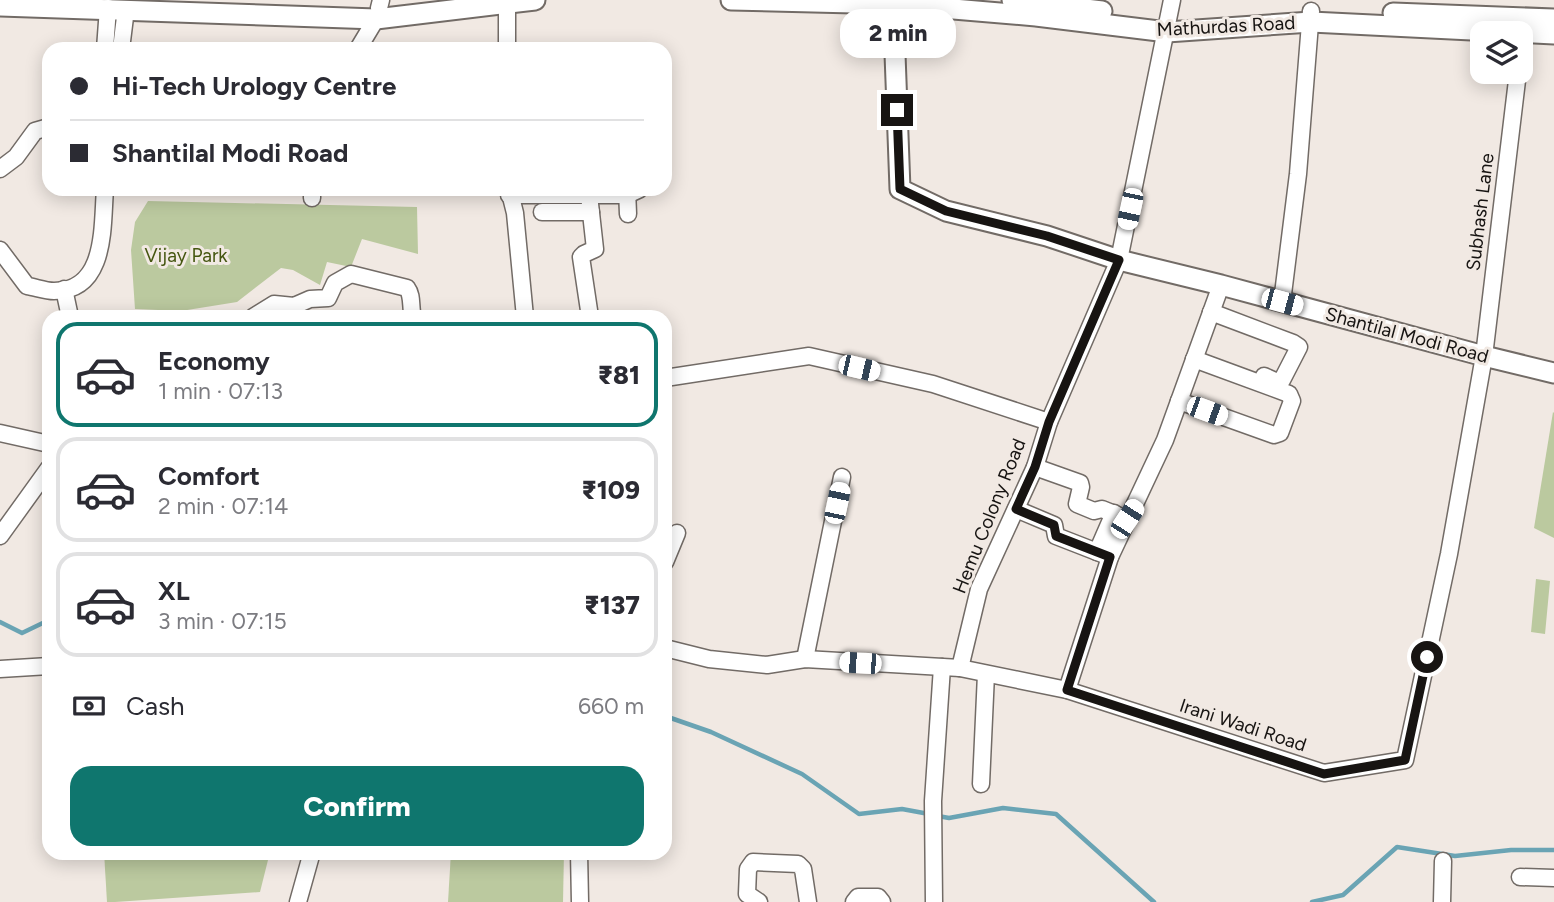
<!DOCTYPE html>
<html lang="en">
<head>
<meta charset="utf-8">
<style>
  body { margin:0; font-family:Figtree,sans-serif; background:#f7f7f7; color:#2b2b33; height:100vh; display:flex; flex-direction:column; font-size:26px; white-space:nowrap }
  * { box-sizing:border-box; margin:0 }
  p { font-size:23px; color:#7c7c81 }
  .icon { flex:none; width:38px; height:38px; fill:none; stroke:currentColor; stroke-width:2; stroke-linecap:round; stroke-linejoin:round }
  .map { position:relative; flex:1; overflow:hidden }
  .sheet { position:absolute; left:42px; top:310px; width:630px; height:550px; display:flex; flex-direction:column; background:#fff; border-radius:21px; box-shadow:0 4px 18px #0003 }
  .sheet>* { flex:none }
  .banner { position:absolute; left:42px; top:42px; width:630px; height:154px; border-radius:21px; box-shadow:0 4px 18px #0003; display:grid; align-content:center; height:154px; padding:0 28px; background:#fff }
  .tools { position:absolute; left:1470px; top:21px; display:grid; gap:14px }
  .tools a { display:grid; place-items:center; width:63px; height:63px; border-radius:14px; background:#fff; box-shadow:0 4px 18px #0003; font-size:35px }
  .end { position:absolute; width:32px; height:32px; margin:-16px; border:9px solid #171412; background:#fff; box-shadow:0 0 0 4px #fff }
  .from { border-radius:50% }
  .bubble { position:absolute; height:49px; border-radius:21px; background:#fff; box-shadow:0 4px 18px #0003; font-size:23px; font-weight:800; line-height:49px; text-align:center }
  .car { position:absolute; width:21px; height:42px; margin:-21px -10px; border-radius:9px; box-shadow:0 0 5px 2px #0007; background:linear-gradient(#fff 24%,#345 0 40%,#fff 0 76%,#345 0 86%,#fff 0) }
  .banner b { display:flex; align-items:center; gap:24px; height:66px; font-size:26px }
  .banner b+b { border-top:2px solid #e1e1e2 }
  .banner i { width:18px; height:18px; background:#2b2b33 }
  ul { padding:12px 0 0; list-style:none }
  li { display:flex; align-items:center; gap:21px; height:105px; margin:0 14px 10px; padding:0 14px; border:4px solid #e1e1e2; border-radius:21px }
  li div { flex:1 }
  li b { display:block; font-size:26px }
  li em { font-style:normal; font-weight:800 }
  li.on { border-color:#0f766e }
  li>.icon { width:63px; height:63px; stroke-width:1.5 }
  .pay { display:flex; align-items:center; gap:18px; height:77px; padding:0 28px; font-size:26px }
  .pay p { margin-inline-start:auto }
  .cta { display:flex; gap:14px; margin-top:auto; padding:14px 28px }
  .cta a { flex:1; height:80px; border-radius:21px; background:#0f766e; color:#fff; font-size:28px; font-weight:800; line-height:80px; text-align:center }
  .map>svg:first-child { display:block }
  .green { fill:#bbc99f }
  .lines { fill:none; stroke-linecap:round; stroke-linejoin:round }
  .stream { stroke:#6aa4b4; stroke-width:4.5 }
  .minor-casing { stroke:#726b66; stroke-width:19 }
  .tertiary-casing { stroke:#726b66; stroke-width:23 }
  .minor { stroke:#fff; stroke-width:16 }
  .tertiary { stroke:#fff; stroke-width:19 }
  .route { stroke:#171412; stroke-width:9 }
  .labels { text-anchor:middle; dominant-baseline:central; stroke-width:6; stroke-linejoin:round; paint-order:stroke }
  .street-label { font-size:19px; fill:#171412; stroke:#f1e9e3 }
  .park-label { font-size:19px; fill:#455610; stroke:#f1e9e3 }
</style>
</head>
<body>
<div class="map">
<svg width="1554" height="902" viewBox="0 0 1554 902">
  <rect width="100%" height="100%" fill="#f1e9e3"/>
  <g class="green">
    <polygon points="148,201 417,207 418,254 362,239 351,267 327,262 320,285 293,270 281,268 237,302 181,311 135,309 131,250 135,222"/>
    <polygon points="1553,412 1554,413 1554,538 1534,528"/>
    <polygon points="1536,579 1550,581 1545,634 1531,632"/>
    <polygon points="104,852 270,852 260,892 115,902 107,902"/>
    <polygon points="451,852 564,852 563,902 448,902"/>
  </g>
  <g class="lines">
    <g class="stream">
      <polyline points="0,622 22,633 49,620"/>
      <polyline points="665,716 711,732 802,774 859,814 902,809 929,814"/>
      <polyline points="938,816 949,818 1003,808 1056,814 1154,902"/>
      <polyline points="1312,902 1343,895 1397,847 1455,856 1511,850 1554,850"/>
    </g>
    <g class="minor-casing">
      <g id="minor">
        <polyline points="379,8 381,0"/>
        <polyline points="105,49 108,8"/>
        <polyline points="121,49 126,9"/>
        <polyline points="358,49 376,19"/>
        <polyline points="507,49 507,0"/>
        <polyline points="0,169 16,157 35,131 49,127"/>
        <polyline points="509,189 515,213 525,317"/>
        <polyline points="627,189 628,214"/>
        <polyline points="509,195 627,195 640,189"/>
        <polyline points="589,195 595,249 584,254 581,257 590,317"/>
        <polyline points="312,198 312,189"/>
        <polyline points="542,212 591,212"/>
        <path d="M0,250L27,286C35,287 45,291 54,291C107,291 102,226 105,189"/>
        <polyline points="64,289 70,317"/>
        <polyline points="1282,302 1298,174 1311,11"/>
        <polyline points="1211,312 1293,343 1299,347 1282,380 1275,381 1264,376"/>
        <path d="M253,317L274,304L294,306L310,299L328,298L335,283L351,274L407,288C413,296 410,307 413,317"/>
        <polyline points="665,378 809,356 933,384 1049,422"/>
        <polyline points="1179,401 1274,435 1280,433 1292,401 1289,394 1194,359"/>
        <polyline points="0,433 49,444"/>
        <polyline points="1035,467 1080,483 1081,487 1077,504 1094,511 1102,509 1127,519"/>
        <polyline points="1016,509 1054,525 1056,536 1110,557"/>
        <polyline points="0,536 49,468"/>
        <polyline points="1097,552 1114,513"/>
        <polyline points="665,562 677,533"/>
        <polyline points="665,648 709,659 767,665 805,659 960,668 1067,690 1324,773 1405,760 1449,554 1484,356 1518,72"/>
        <polyline points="805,659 842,477"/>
        <polyline points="960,668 979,589 1035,467 1049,422 1119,260 1172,0"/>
        <polyline points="0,669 49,666"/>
        <polyline points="1067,690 1110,557 1165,440 1221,285"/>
        <polyline points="981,784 986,674"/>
        <polyline points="579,852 580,902"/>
        <polyline points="1520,877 1554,878"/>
        <polyline points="298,902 312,852"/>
        <polyline points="759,902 747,894 748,869 753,862 798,864 803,869 808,902"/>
        <polyline points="854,902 858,897 878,897 882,902"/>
        <polyline points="934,902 933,801 942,667"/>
        <polyline points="1442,902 1443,861"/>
      </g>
    </g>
    <g class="tertiary-casing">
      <g id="tertiary">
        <polyline points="731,0 894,4 1036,16 1167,32 1311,22 1554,34"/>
        <polyline points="893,0 900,189 946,211 1047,236 1119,260 1221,285 1484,356 1554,373"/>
        <polyline points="1012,0 1102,11"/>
        <polyline points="0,6 376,19 535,0"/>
        <polyline points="1393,13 1554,19"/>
      </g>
    </g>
    <use href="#minor" class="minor"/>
    <use href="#tertiary" class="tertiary"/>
  </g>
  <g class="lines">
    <polyline class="route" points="897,110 900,189 946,211 1047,236 1119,260 1049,422 1035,467 1016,509 1054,525 1056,536 1110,557 1067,690 1324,774 1405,760 1427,657"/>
  </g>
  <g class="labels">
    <g class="street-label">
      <text transform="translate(1226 26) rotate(-3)">Mathurdas Road</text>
      <text transform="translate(1480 212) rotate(-83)">Subhash Lane</text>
      <text transform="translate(1407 335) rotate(15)">Shantilal Modi Road</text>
      <text transform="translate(989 516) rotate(-68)">Hemu Colony Road</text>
      <text transform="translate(1243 725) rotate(18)">Irani Wadi Road</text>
    </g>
    <g class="park-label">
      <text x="186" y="255">Vijay Park</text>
    </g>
  </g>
</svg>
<div class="tools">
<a><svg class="icon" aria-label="layers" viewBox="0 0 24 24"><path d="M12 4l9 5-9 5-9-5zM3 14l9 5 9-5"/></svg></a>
</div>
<i class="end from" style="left:1427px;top:657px"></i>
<i class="end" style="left:897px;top:110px"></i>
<div class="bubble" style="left:840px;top:9px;width:116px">2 min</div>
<i class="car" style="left:1130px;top:209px;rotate:192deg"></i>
<i class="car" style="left:1282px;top:302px;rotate:105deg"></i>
<i class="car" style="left:859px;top:368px;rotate:103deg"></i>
<i class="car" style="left:1207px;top:411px;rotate:110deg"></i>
<i class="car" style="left:837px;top:503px;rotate:12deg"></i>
<i class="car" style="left:1127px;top:519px;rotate:33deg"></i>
<i class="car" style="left:860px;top:663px;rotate:273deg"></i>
<div class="banner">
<b><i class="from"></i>Hi-Tech Urology Centre</b>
<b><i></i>Shantilal Modi Road</b>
</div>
<section class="sheet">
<ul>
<li class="on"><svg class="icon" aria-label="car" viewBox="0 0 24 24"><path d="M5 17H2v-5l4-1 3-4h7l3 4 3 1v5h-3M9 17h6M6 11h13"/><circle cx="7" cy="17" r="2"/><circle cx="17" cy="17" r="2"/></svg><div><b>Economy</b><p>1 min · 07:13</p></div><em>₹81</em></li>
<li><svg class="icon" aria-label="car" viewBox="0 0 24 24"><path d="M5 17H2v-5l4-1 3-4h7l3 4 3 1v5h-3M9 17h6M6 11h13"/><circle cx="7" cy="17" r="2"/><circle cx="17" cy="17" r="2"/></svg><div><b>Comfort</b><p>2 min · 07:14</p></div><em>₹109</em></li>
<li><svg class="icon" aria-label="car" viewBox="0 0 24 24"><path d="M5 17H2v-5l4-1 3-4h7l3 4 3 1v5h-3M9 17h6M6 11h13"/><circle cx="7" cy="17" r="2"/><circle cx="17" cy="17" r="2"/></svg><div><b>XL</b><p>3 min · 07:15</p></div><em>₹137</em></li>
</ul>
<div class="pay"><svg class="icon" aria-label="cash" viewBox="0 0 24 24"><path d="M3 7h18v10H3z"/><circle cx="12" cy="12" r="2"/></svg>Cash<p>660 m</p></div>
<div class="cta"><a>Confirm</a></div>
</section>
</div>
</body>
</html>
